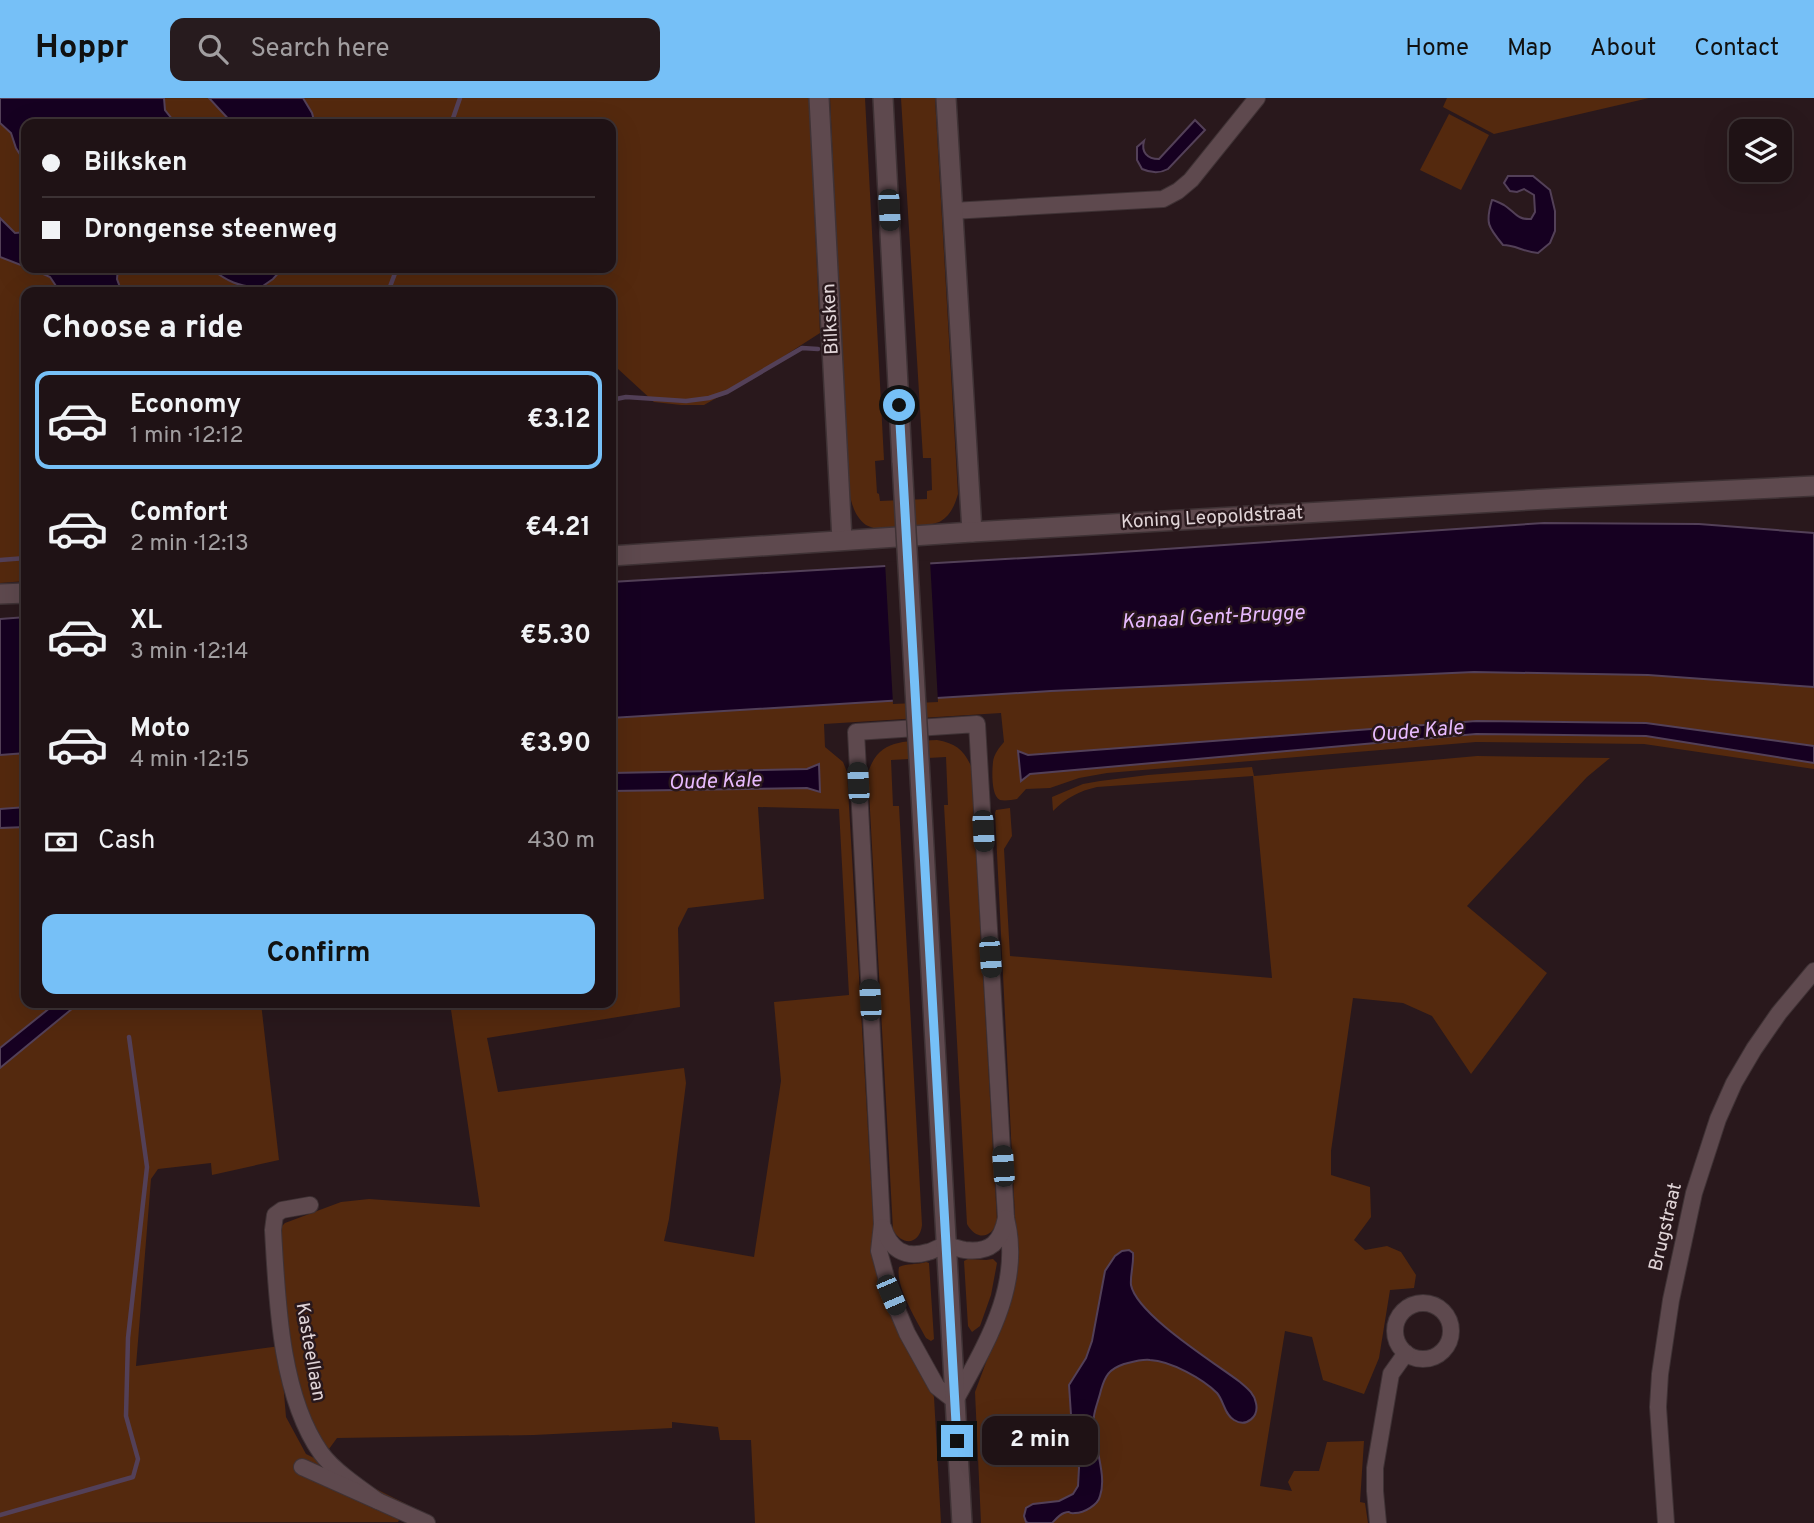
<!DOCTYPE html>
<html lang="en">
<head>
<meta charset="utf-8">
<style>
  body { margin:0; font-family:Overpass,sans-serif; background:#271b1e; color:#f1f3f6; height:100vh; display:flex; flex-direction:column; font-size:26px; white-space:nowrap }
  * { box-sizing:border-box; margin:0 }
  p { font-size:23px; color:#a19ea0 }
  .icon { flex:none; width:38px; height:38px; fill:none; stroke:currentColor; stroke-width:2; stroke-linecap:round; stroke-linejoin:round }
  .map { position:relative; flex:1; overflow:hidden }
  .drawer { position:absolute; left:21px; top:189px; width:595px; height:721px; display:flex; flex-direction:column; background:#1f1215; border-radius:14px; box-shadow:0 7px 28px #0002,0 0 0 2px #3c3234 }
  .drawer>* { flex:none }
  .hud { position:absolute; left:21px; top:21px; width:595px; height:154px; border-radius:14px; box-shadow:0 7px 28px #0002,0 0 0 2px #3c3234; display:grid; align-content:center; height:154px; padding:0 21px; background:#1f1215 }
  .controls { position:absolute; left:1729px; top:21px; display:grid; gap:14px }
  .controls a { display:grid; place-items:center; width:63px; height:63px; border-radius:14px; background:#1f1215; box-shadow:0 7px 28px #0002,0 0 0 2px #3c3234; font-size:35px }
  .end { position:absolute; width:32px; height:32px; margin:-16px; border:9px solid #76c0f7; background:#111; box-shadow:0 0 0 4px #111 }
  .from { border-radius:50% }
  .bubble { position:absolute; height:49px; border-radius:14px; background:#1f1215; box-shadow:0 7px 28px #0002,0 0 0 2px #3c3234; font-size:23px; font-weight:700; line-height:49px; text-align:center }
  .car { position:absolute; width:21px; height:42px; margin:-21px -10px; border-radius:9px; box-shadow:0 0 5px 2px #0007; background:linear-gradient(#222 24%,#8ab4d8 0 40%,#222 0 76%,#8ab4d8 0 86%,#222 0) }
  .hud b { display:flex; align-items:center; gap:24px; height:66px; font-size:26px }
  .hud b+b { border-top:2px solid #3c3234 }
  .hud i { width:18px; height:18px; background:#f1f3f6 }
  ul { padding:0; list-style:none }
  li { display:flex; align-items:center; gap:21px; height:98px; margin:0 14px 10px; padding:0 7px; border:4px solid transparent; border-radius:14px }
  li div { flex:1 }
  li b { display:block; font-size:26px }
  li em { font-style:normal; font-weight:700 }
  li.on { border-color:#76c0f7 }
  li>.icon { width:63px; height:63px; stroke-width:1.5 }
  h2 { padding:0 21px; font-size:32px; line-height:84px }
  .pay { display:flex; align-items:center; gap:18px; height:77px; padding:0 21px; font-size:26px }
  .pay p { margin-inline-start:auto }
  .button { display:flex; gap:14px; margin-top:auto; padding:14px 21px }
  .button a { flex:1; height:80px; border-radius:14px; background:#76c0f7; color:#111; font-size:28px; font-weight:700; line-height:80px; text-align:center }
  header { display:flex; align-items:center; gap:42px; box-sizing:border-box; height:98px; padding:0 35px; background:#76c0f7; color:#111 }
  header strong { font-size:33px }
  nav { display:flex; gap:38px; margin-inline-start:auto; font-size:24px }
  .search { width:490px; height:63px; background:#271b1e; display:flex; align-items:center; gap:18px; box-sizing:border-box; padding:0 24px; border-radius:14px; color:#a19ea0; font-size:26px }
  .map>svg:first-child { display:block }
  .green { fill:#54290e; fill-rule:evenodd }
  .water { fill:#160021; stroke:#534058; stroke-width:2 }
  .pier { fill:#29181c }
  .lines { fill:none; stroke-linecap:round; stroke-linejoin:round }
  .stream { stroke:#534058; stroke-width:4.5 }
  .minor-casing { stroke:#3f3235; stroke-width:18 }
  .tertiary-casing { stroke:#3f3235; stroke-width:22 }
  .minor { stroke:#5e494e; stroke-width:16 }
  .tertiary { stroke:#5e494e; stroke-width:19 }
  .tertiary-bridge-casing { stroke:#3f3235; stroke-width:22; stroke-linecap:butt }
  .tertiary-bridge { stroke:#5e494e; stroke-width:19 }
  .route { stroke:#76c0f7; stroke-width:9 }
  .labels { text-anchor:middle; dominant-baseline:central; stroke-width:5; stroke-linejoin:round; paint-order:stroke }
  .street-label { font-size:19px; fill:#e1d5d8; stroke:#29181c }
  .water-label { font-size:21px; font-style:italic; fill:#e8bbff; stroke:#29181c }
</style>
</head>
<body>
<header>
<strong>Hoppr</strong>
<div class="search"><svg class="icon" aria-label="search" viewBox="0 0 24 24"><circle cx="10" cy="10" r="6"/><path d="M15 15l6 6"/></svg>Search here</div>
<nav><a>Home</a><a>Map</a><a>About</a><a>Contact</a></nav>
</header>
<div class="map">
<svg width="1814" height="1425" viewBox="0 0 1814 1425">
  <rect width="100%" height="100%" fill="#29181c"/>
  <g class="green">
    <path d="M0,0H809L820,235L736,289L704,307H681L654,304L617,270L611,275V194H26V483L0,485ZM26,26H611V170H26Z"/>
    <path d="M830,0H865L884,362L875,363L877,395L879,396L880,403L927,401V393L932,392L931,360H923L901,0H935L958,396C955,406 951,417 941,423C933,428 893,432 882,432C877,431 870,429 866,427C853,417 851,403 848,388Z"/>
    <polygon points="1447,0 1649,0 1494,36 1443,9"/>
    <polygon points="1449,16 1489,37 1461,92 1420,72"/>
    <path d="M1474,574L1648,577L1814,589V648L1646,625L1476,623L1028,657L1019,654L1021,682L1030,676L1476,636L1646,638L1814,665V671L1644,646L1476,644L1107,675L1079,680L1050,690L1026,691L1017,701C1012,702 1005,703 1000,702C991,698 992,673 993,664C994,656 999,650 1004,644L1001,615L824,626L825,649L843,664L847,674L875,1152L889,1208L934,1299L941,1425H755L751,1342H720L718,1329L672,1324V1330L534,1337L337,1340L329,1351L314,1335L292,1267L279,1131L285,1125L341,1104L369,1101L480,1109L450,905H611V693L808,690L819,694V666L807,671L611,675V620L1051,593ZM758,709L839,711L849,897L774,904L781,983L754,1159L664,1143L669,1121L686,985L684,970L498,994L487,940L680,909L678,830L688,810L764,801Z"/>
    <path d="M937,642C955,645 964,652 971,668L997,1122C993,1141 976,1143 967,1126L944,707H948L946,659L891,662L893,708H899L922,1127C920,1146 903,1149 893,1132L868,675C879,639 906,644 937,642Z"/>
    <polygon points="26,655 26,709 0,711 0,657"/>
    <path d="M1477,658L1610,660L1587,679L1467,808L1547,875L1471,976L1432,918L1403,905L1353,900L1331,1053V1077L1370,1089L1371,1119L1354,1142L1365,1152L1387,1148L1401,1154L1416,1177L1414,1190L1390,1192L1379,1260L1364,1296L1323,1282L1312,1239L1285,1233L1260,1388L1292,1393L1288,1384L1294,1373H1319L1327,1344L1364,1343L1360,1404L1365,1405L1368,1425H981L975,1294L1004,1216L1017,1159L995,715L996,712L1010,710L1012,738L1004,751L1010,858L1272,880L1253,678L1097,689C1079,693 1066,700 1053,713L1052,699L1083,686L1100,683L1148,677L1252,669L1254,678Z"/>
    <polygon points="26,729 26,905 261,905 279,1062 212,1077 211,1065 158,1071 151,1081 136,1268 280,1248 286,1319 306,1356 408,1407 398,1424 0,1425 0,730"/>
    <polygon points="968,1161 986,1162 993,1161 997,1165 991,1197 980,1228 972,1234 968,1228 964,1163"/>
    <path d="M926,1164L929,1165L934,1241L931,1243L926,1240C917,1223 895,1188 899,1169C907,1165 917,1167 926,1164Z"/>
  </g>
  <g class="water">
    <polygon points="0,0 164,0 165,12 176,26 26,26 26,66 16,50 11,35 0,25"/>
    <polygon points="209,0 303,0 312,15 315,26 233,26"/>
    <path d="M1195,22L1205,32L1168,71C1159,76 1151,75 1142,71L1137,62V49L1144,43C1141,54 1147,61 1159,61Z"/>
    <path d="M1508,78H1533L1550,92L1555,113V133L1550,145L1538,155C1523,154 1516,147 1503,147C1488,129 1485,125 1492,102C1493,102 1502,106 1504,107C1515,114 1517,122 1531,121L1535,114L1534,97L1524,91L1517,94L1510,93L1504,85Z"/>
    <polygon points="0,120 15,135 26,134 26,169 0,159"/>
    <polygon points="30,170 118,170 117,181 121,192 133,194 60,194 50,179"/>
    <path d="M210,170H283L273,181L260,190C238,188 228,184 210,170Z"/>
    <polygon points="1544,425 1699,426 1814,435 1814,589 1648,577 1474,574 1051,593 611,620 611,484 1092,456"/>
    <polygon points="26,519 26,655 0,657 0,521"/>
    <polygon points="1476,623 1646,625 1814,648 1814,665 1646,638 1476,636 1030,676 1021,683 1018,653 1028,657"/>
    <polygon points="819,666 820,694 807,690 611,693 611,675 807,671"/>
    <polygon points="26,709 26,729 0,730 0,711"/>
    <polygon points="56,905 85,905 73,910 0,970 0,950"/>
    <path d="M1129,1152L1133,1155C1134,1166 1130,1177 1131,1187C1137,1217 1215,1265 1240,1284C1247,1290 1254,1295 1256,1305C1259,1318 1247,1330 1234,1322C1224,1316 1224,1303 1217,1295C1203,1281 1171,1263 1150,1262C1142,1261 1132,1264 1124,1266C1109,1271 1105,1278 1101,1292C1099,1301 1095,1310 1094,1318C1091,1341 1108,1376 1100,1398C1098,1407 1084,1415 1075,1415C1065,1416 1074,1412 1064,1415C1059,1417 1056,1421 1052,1425H1028L1026,1424L1024,1418L1026,1410L1033,1406L1059,1403L1073,1396L1078,1388L1079,1370L1071,1317L1069,1287L1086,1260L1092,1243L1105,1173L1115,1158L1122,1153Z"/>
  </g>
  <polygon class="pier" points="930,462 938,604 893,606 885,464"/>
  <g class="lines">
    <g class="stream">
      <polyline points="451,26 460,0"/>
      <polyline points="388,194 397,170"/>
      <polyline points="611,302 626,299 686,303 709,300 727,294 802,250 818,251"/>
      <polyline points="0,462 26,460"/>
      <polyline points="0,1417 133,1379 138,1361 126,1318 128,1240 147,1069 129,939"/>
    </g>
    <g class="minor-casing">
      <g id="minor">
        <polyline points="952,113 1163,101 1178,93 1191,82 1257,0"/>
        <path d="M977,626L1006,1120C1023,1187 986,1246 955,1303L937,1289L907,1235L891,1197L879,1153L882,1126L856,634Z"/>
        <path d="M310,1107L282,1112L275,1117L273,1132C277,1201 280,1297 321,1355C333,1372 361,1391 378,1403"/>
        <path d="M883,1129C890,1151 904,1161 928,1154C933,1153 938,1149 944,1148C950,1147 958,1151 965,1152C991,1155 1001,1144 1006,1120"/>
        <circle cx="1423" cy="1233" r="28"/>
        <polyline points="302,1369 427,1425"/>
        <polyline points="1378,1425 1375,1393 1375,1370 1391,1276 1406,1255"/>
        <polyline points="1666,1425 1658,1309 1660,1276 1671,1202 1694,1095 1718,1021 1734,985 1754,951 1779,915 1814,873"/>
      </g>
    </g>
    <g class="tertiary-casing">
      <g id="tertiary">
        <polyline points="819,0 842,442"/>
        <polyline points="883,0 902,364"/>
        <polyline points="946,0 972,434"/>
        <polyline points="611,458 972,434 1565,400 1814,388"/>
        <polyline points="0,496 26,495"/>
        <polyline points="921,696 962,1425"/>
      </g>
    </g>
    <use href="#minor" class="minor"/>
    <use href="#tertiary" class="tertiary"/>
    <g class="tertiary-bridge-casing">
      <polyline id="tertiary-bridge" points="902,364 921,696"/>
    </g>
    <use href="#tertiary-bridge" class="tertiary-bridge"/>
  </g>
  <g class="lines">
    <polyline class="route" points="899,307 957,1343"/>
  </g>
  <g class="labels">
    <g class="street-label">
      <text transform="translate(831 221) rotate(-93)">Bilksken</text>
      <text transform="translate(1212 420) rotate(-3)">Koning Leopoldstraat</text>
      <text transform="translate(1666 1129) rotate(-77)">Brugstraat</text>
      <text transform="translate(310 1254) rotate(80)">Kasteellaan</text>
    </g>
    <g class="water-label">
      <text transform="translate(1213 520) rotate(-3)">Kanaal Gent-Brugge</text>
      <text transform="translate(1417 634) rotate(-5)">Oude Kale</text>
      <text transform="translate(715 684) rotate(-2)">Oude Kale</text>
    </g>
  </g>
</svg>
<div class="controls">
<a><svg class="icon" aria-label="layers" viewBox="0 0 24 24"><path d="M12 4l9 5-9 5-9-5zM3 14l9 5 9-5"/></svg></a>
</div>
<i class="end from" style="left:899px;top:307px"></i>
<i class="end" style="left:957px;top:1343px"></i>
<div class="bubble" style="left:982px;top:1318px;width:116px">2 min</div>
<i class="car" style="left:889px;top:112px;rotate:177deg"></i>
<i class="car" style="left:858px;top:685px;rotate:357deg"></i>
<i class="car" style="left:983px;top:733px;rotate:177deg"></i>
<i class="car" style="left:990px;top:859px;rotate:176deg"></i>
<i class="car" style="left:870px;top:902px;rotate:357deg"></i>
<i class="car" style="left:1003px;top:1068px;rotate:356deg"></i>
<i class="car" style="left:891px;top:1197px;rotate:157deg"></i>
<div class="hud">
<b><i class="from"></i>Bilksken</b>
<b><i></i>Drongense steenweg</b>
</div>
<section class="drawer">
<h2>Choose a ride</h2>
<ul>
<li class="on"><svg class="icon" aria-label="car" viewBox="0 0 24 24"><path d="M5 17H2v-5l4-1 3-4h7l3 4 3 1v5h-3M9 17h6M6 11h13"/><circle cx="7" cy="17" r="2"/><circle cx="17" cy="17" r="2"/></svg><div><b>Economy</b><p>1 min · 12:12</p></div><em>€3.12</em></li>
<li><svg class="icon" aria-label="car" viewBox="0 0 24 24"><path d="M5 17H2v-5l4-1 3-4h7l3 4 3 1v5h-3M9 17h6M6 11h13"/><circle cx="7" cy="17" r="2"/><circle cx="17" cy="17" r="2"/></svg><div><b>Comfort</b><p>2 min · 12:13</p></div><em>€4.21</em></li>
<li><svg class="icon" aria-label="car" viewBox="0 0 24 24"><path d="M5 17H2v-5l4-1 3-4h7l3 4 3 1v5h-3M9 17h6M6 11h13"/><circle cx="7" cy="17" r="2"/><circle cx="17" cy="17" r="2"/></svg><div><b>XL</b><p>3 min · 12:14</p></div><em>€5.30</em></li>
<li><svg class="icon" aria-label="car" viewBox="0 0 24 24"><path d="M5 17H2v-5l4-1 3-4h7l3 4 3 1v5h-3M9 17h6M6 11h13"/><circle cx="7" cy="17" r="2"/><circle cx="17" cy="17" r="2"/></svg><div><b>Moto</b><p>4 min · 12:15</p></div><em>€3.90</em></li>
</ul>
<div class="pay"><svg class="icon" aria-label="cash" viewBox="0 0 24 24"><path d="M3 7h18v10H3z"/><circle cx="12" cy="12" r="2"/></svg>Cash<p>430 m</p></div>
<div class="button"><a>Confirm</a></div>
</section>
</div>
</body>
</html>
